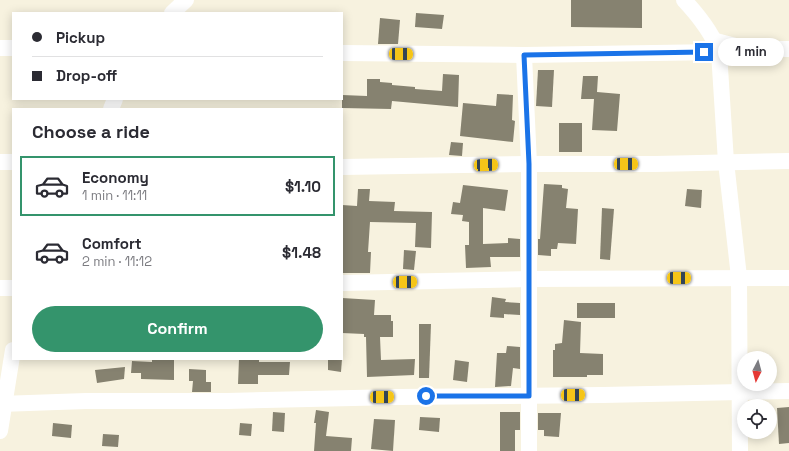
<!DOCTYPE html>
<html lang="en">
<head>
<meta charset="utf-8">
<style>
  body { margin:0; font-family:"Space Grotesk",sans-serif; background:#f2f2f3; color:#2b2b33; height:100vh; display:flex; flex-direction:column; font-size:15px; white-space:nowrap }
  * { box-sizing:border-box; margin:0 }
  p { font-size:13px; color:#7c7c81 }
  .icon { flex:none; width:22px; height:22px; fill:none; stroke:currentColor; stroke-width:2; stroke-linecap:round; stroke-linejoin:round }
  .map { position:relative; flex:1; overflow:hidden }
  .panel { position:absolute; left:12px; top:108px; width:331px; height:252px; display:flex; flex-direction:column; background:#fff; border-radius:0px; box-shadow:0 2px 10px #0003 }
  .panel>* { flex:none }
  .hud { position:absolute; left:12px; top:12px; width:331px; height:88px; border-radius:0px; box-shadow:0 2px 10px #0003; display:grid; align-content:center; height:88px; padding:0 20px; background:#fff }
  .needle { width:26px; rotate:186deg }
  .tools { position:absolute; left:737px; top:351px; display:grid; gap:8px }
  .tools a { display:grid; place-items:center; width:40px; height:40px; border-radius:50%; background:#fff; box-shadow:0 2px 10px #0003; font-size:20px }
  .end { position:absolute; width:18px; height:18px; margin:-9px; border:5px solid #1a73e8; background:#fff; box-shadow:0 0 0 2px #fff }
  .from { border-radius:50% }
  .bubble { position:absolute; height:28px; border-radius:14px; background:#fff; box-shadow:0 2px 10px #0003; font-size:13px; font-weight:800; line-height:28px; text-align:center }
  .car { position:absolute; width:12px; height:24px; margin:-12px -6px; border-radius:5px; box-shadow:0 0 3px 1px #0007; background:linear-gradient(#f5c518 24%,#345 0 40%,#f5c518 0 76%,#345 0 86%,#f5c518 0) }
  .hud b { display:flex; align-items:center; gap:14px; height:38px; font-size:15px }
  .hud b+b { border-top:1px solid #e1e1e2 }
  .hud i { width:10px; height:10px; background:#2b2b33 }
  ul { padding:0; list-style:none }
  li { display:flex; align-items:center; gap:12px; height:60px; margin:0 8px 6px; padding:0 12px; border:2px solid transparent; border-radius:0px }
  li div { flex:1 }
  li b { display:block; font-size:15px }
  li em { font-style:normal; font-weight:800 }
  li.on { border-color:#34946c }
  li>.icon { width:36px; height:36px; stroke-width:1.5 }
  h2 { padding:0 20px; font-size:18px; line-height:48px }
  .button { display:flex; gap:8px; margin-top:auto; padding:8px 20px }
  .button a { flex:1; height:46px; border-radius:24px; background:#34946c; color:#fff; font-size:16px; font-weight:800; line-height:46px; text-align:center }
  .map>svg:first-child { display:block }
  .building { fill:#868270 }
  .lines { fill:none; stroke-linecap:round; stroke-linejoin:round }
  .minor { stroke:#fff; stroke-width:16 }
  .route { stroke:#1a73e8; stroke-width:5 }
</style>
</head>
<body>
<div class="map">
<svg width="789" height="451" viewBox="0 0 789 451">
  <rect width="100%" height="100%" fill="#f7f2df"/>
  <g class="building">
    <polygon points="571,0 642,0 642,28 571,27"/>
    <polygon points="416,13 444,15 442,29 415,27"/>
    <polygon points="380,18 400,20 398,44 378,44"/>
    <polygon points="538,70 554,70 552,107 536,106"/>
    <polygon points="443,74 459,75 458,107 392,101 391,109 342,108 342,95 367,96 367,79 380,79 380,82 392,83 392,85 415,87 415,89 442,91"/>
    <polygon points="583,76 598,76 597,92 620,94 617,131 592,130 594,99 581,99"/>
    <polygon points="497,94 513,95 512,120 515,121 513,142 460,136 463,103 496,106"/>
    <rect x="559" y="123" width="23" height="29"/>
    <polygon points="451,142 463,143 462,156 449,155"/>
    <polygon points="544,184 562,185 562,188 568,189 566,208 578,209 576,244 558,243 557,249 551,249 551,256 538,255 538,239 540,239"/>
    <polygon points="463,185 508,190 505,211 483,208 483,244 508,243 508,238 520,239 520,257 490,257 491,267 466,268 465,245 469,245 469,222 462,221 463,215 451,214 453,202 460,203"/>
    <polygon points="358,189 370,189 369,201 395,202 394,211 432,212 431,248 415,247 416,223 370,222 368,252 371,252 370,273 342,273 342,205 357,206"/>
    <polygon points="687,189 702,190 701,208 685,206"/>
    <polygon points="602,208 614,209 610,260 600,259"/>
    <polygon points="404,250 416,251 414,270 403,269"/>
    <polygon points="492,297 506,299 505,302 520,303 520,315 504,314 504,318 490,317"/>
    <polygon points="342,298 375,300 374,315 391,315 391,321 393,321 393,337 380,337 381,360 415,359 414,375 367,377 366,337 364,337 364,334 342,333"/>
    <rect x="577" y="303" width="38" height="15"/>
    <polygon points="564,320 581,322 580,353 603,354 603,375 587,375 587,377 553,377 553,350 555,350 555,344 562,343"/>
    <polygon points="419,324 431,324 429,378 419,378"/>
    <polygon points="507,346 520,347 520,369 513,368 511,386 495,387 497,353 506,353"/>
    <polygon points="152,359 174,359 174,380 141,379 141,373 131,373 132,361 152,362"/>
    <polygon points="239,359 259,360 259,362 290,362 289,375 258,375 258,384 238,384"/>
    <polygon points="328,359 342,359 341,372 328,370"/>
    <polygon points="455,360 469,362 467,382 453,380"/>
    <polygon points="125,367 124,379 97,383 95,370"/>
    <polygon points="189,369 206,370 206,382 211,382 211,392 192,392 193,381 189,381"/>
    <polygon points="789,407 789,443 779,444 777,408"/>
    <polygon points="316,410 329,412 326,436 352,438 351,451 314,451 316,423 314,423"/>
    <polygon points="273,412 285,413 284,432 272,431"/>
    <polygon points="500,412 520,412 520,430 515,430 515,451 500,451"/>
    <polygon points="538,413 561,413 559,437 544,436 544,430 538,430"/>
    <polygon points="420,417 440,418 439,432 419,430"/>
    <polygon points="374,419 395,420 393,451 371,449"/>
    <polygon points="53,423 72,425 71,438 52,436"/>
    <polygon points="240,423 252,424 251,436 239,435"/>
    <polygon points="103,434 119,435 118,447 102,446"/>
  </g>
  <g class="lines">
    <g class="minor">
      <path d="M684,0C698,15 712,32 719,52L726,162L739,277L740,451"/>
      <polyline points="172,13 186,0"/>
      <polyline points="716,41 747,49 789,49"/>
      <polyline points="0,48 13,48"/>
      <polyline points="342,53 524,55 719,52"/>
      <polyline points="524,55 529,164 529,451"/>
      <polyline points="111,109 115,99"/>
      <polyline points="0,162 13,162"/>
      <polyline points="342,167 529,164 655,164 789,161"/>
      <polyline points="342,283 530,279 789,278"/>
      <polyline points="0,288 13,288"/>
      <polyline points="0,404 86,401 227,401 397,397 603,395 789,391"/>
      <polyline points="0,431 13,350"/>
    </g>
  </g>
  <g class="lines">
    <polyline class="route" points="426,396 529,396 529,164 524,55 704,52"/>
  </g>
</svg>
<div class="tools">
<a><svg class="needle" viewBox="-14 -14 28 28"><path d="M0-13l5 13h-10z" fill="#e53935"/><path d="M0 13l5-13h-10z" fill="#7c7c81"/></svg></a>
<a><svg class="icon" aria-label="locate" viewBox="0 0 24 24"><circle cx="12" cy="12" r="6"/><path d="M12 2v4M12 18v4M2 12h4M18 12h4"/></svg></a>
</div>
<i class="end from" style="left:426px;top:396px"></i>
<i class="end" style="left:704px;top:52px"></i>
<div class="bubble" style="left:718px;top:38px;width:66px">1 min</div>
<i class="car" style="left:401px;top:54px;rotate:91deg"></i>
<i class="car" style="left:626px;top:164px;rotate:90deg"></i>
<i class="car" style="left:486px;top:165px;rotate:88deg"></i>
<i class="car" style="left:679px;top:278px;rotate:90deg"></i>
<i class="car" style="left:405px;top:282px;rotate:89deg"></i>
<i class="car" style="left:573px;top:395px;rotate:89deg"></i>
<i class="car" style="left:382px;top:397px;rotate:89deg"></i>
<div class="hud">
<b><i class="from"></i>Pickup</b>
<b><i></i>Drop-off</b>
</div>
<section class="panel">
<h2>Choose a ride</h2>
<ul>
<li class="on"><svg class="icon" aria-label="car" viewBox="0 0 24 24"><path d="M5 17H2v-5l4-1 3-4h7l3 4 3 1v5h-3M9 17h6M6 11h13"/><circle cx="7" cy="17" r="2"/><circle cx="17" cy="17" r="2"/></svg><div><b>Economy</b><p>1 min · 11:11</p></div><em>$1.10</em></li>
<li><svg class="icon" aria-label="car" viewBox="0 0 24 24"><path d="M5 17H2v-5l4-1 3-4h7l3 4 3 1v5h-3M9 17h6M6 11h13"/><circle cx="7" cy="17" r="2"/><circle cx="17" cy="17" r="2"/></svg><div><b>Comfort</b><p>2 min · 11:12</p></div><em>$1.48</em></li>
</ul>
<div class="button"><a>Confirm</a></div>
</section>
</div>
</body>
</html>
